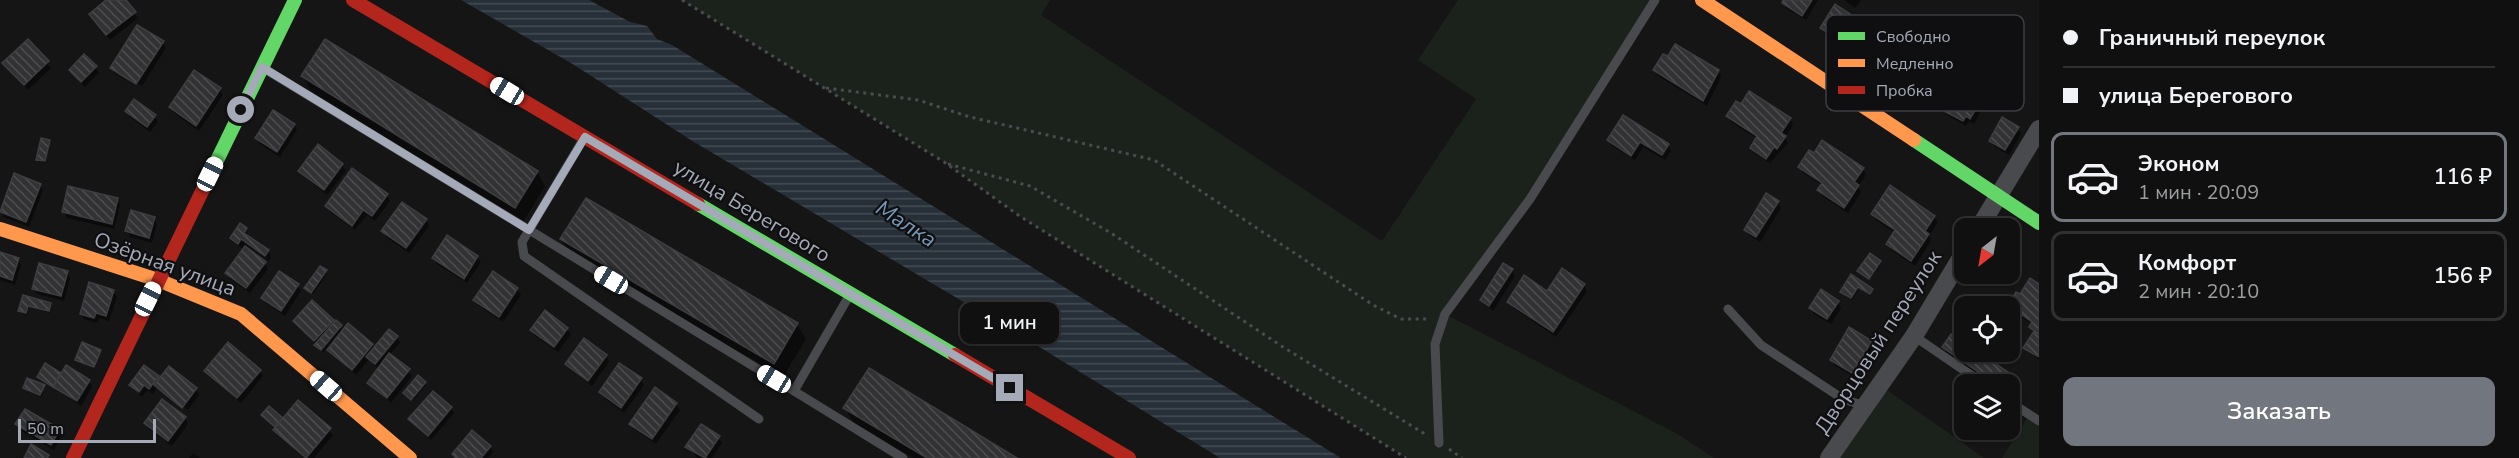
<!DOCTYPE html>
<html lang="ru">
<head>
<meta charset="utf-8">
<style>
  body { margin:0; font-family:"Nunito Sans",sans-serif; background:#1e1e1e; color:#f1f3f6; height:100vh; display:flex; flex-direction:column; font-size:22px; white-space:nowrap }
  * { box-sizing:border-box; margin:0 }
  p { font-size:20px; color:#9c9d9f }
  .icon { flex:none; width:33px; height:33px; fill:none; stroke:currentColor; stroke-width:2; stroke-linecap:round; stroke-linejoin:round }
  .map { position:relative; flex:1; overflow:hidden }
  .panel { display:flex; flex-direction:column; background:#101010; width:480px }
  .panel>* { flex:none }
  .top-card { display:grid; align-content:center; height:132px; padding:0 24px; background:#101010 }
  .needle { width:39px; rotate:211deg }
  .buttons { position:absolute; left:1954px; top:218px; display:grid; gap:12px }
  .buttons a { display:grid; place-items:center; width:66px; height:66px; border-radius:12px; background:#101010; box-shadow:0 2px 4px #0004,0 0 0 2px #303030; font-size:30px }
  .scale { position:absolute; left:18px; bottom:15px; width:138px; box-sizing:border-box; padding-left:6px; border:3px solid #a4aab7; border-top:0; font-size:16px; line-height:21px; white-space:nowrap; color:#a4aab7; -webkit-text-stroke:4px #0f0f11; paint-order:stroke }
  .end { position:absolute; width:27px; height:27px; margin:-14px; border:8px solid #a4aab7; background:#111; box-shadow:0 0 0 3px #111 }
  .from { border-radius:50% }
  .bubble { position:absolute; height:42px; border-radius:12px; background:#101010; box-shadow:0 2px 4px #0004,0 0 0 2px #303030; font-size:20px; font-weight:600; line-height:42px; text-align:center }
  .car { position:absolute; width:18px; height:36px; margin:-18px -9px; border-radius:8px; box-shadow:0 0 4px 2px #0007; background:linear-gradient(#fff 24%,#345 0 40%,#fff 0 76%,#345 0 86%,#fff 0) }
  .top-card b { display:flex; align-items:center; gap:21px; height:57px; font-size:22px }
  .top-card b+b { border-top:2px solid #303030 }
  .top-card i { width:15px; height:15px; background:#f1f3f6 }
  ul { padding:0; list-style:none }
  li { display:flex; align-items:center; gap:18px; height:90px; margin:0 12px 9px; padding:0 12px; border:3px solid #303030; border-radius:12px }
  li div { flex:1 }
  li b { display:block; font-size:22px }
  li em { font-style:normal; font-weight:600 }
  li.active { border-color:#72767e }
  li>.icon { width:54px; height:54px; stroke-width:1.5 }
  .button { display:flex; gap:12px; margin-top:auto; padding:12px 24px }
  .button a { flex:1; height:69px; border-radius:12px; background:#72767e; color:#fff; font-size:24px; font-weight:600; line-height:69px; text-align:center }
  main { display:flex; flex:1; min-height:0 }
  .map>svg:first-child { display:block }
  .grass { fill:#1a221b }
  .water { fill:url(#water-rules) }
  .shadow { fill:#0007 }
  .building { fill:url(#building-back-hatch); stroke:#3d3e41; stroke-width:1.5 }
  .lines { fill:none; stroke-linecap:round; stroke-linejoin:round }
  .path { stroke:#4a4c4f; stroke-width:3; stroke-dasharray:3 4.5; stroke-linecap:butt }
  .lane { stroke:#484a4e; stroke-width:9 }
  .street { stroke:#484a4e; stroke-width:18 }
  .fast { stroke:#63d668; stroke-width:14 }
  .slow { stroke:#ff974d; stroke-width:14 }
  .jam { stroke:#b3261e; stroke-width:14 }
  .route { stroke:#a4aab7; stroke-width:8 }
  .labels { text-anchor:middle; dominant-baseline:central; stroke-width:4.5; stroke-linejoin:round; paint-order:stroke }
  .street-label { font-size:21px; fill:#a4aab7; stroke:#0f0f11 }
  .water-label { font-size:22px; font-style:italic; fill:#7799b6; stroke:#0f0f11 }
  .key { fill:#0f0f11; stroke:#3c3e43; stroke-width:1.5 }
  .key-label { font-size:16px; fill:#a4aab7 }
</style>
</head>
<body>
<main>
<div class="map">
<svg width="2039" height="458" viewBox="0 0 2039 458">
  <defs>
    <pattern id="water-rules" width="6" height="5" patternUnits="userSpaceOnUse" patternTransform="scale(1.5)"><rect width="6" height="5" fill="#273038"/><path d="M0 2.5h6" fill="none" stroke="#434b53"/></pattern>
    <pattern id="building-back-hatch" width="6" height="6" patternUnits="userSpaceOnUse" patternTransform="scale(1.5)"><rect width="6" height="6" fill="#323234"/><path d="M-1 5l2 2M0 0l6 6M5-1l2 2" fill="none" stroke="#4d4d4f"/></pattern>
  </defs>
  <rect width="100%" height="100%" fill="#151515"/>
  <g class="grass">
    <polygon points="682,0 1050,0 1041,15 1382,241 1476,99 1418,60 1458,0 1655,0 1530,199 1445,314 1676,433 1714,458 1406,458 1021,217 944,162"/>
    <polygon points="1880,385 1984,458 1829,458"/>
    <polygon points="2029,415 2039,421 2039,458 2002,458"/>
  </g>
  <polygon class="water" points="461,0 589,0 630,22 647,26 657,39 672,45 1341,458 1220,458 1041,348 694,142 571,63"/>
  <g class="shadow">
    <polygon points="109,0 124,0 138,18 110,40 94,20"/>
    <polygon points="1785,0 1818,0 1806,20 1787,9 1783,3"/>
    <polygon points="1844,0 1861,0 1855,8"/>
    <polygon points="1849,15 1852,21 1839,42 1825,34 1822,28"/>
    <polygon points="28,41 51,68 28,90 4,63"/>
    <polygon points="162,42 166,48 142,86 115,69 115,73 140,89 115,74 112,68"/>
    <polygon points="95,67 99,73 85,87 70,70"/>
    <polygon points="1655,70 1718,71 1721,77 1707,106 1658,76"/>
    <polygon points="1964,74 1979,82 1983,88 1976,99 1983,107 1974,124 1969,121 1966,126 1947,115 1944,110"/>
    <polygon points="303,76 537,172 545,186 523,222 311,91"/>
    <polygon points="220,89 223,95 199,131 174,113 170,107"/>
    <polygon points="127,111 154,116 158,122 150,132 130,117"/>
    <polygon points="1728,116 1790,119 1793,125 1785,138 1788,143 1770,163 1755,154 1752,148 1757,139 1731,122"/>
    <polygon points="1623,117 1668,145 1671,151 1665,160 1643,147 1635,160 1612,146 1609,140"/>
    <polygon points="294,125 297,130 280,157 260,144 257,138"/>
    <polygon points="2018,128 2021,134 2009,155 1994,146 1991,141"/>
    <polygon points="49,141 46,163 39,162 38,159"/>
    <polygon points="342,165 346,171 327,195 303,176 300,171"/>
    <polygon points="1800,167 1863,169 1866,175 1858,187 1861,192 1848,213 1822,196 1818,190 1822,185 1803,173"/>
    <polygon points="40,185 43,190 29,227 4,217 1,211"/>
    <polygon points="387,195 390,201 375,221 367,215 355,230 330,212 326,206"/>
    <polygon points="117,199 120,205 114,229 67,218 64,212"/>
    <polygon points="586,200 797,325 806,339 783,377 570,254 561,239"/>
    <polygon points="1778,202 1781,208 1760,242 1749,235 1746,230"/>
    <polygon points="1873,214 1934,217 1938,222 1929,236 1931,241 1915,266 1891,250 1888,244 1895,233 1876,220"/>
    <polygon points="154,218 157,224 152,243 130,237 127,231"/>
    <polygon points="426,220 429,226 409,253 386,237 383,231"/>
    <polygon points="240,225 246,229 248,237 268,251 271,257 269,261 245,244 243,247 265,263 268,269 250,293 230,279 227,273 244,250 231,238"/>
    <polygon points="0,253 18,259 21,265 15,285 0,280"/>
    <polygon points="477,257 481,262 467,283 437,264 434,258"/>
    <polygon points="1880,262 1881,264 1870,280 1859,271"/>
    <polygon points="326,271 327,274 313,294 308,291 306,288"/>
    <polygon points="1512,271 1515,276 1493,311 1482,300"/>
    <polygon points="67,272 70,278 64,301 37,294 34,288"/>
    <polygon points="1851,276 1872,290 1871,296 1860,288 1852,300 1843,294 1842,292"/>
    <polygon points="298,285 301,291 285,316 266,303 263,298"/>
    <polygon points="1584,285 1587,291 1556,337 1512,307 1508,302"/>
    <polygon points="2039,286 2039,360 2025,348 2034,334 2030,327 2032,324 2021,317 2018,322 2010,317 2009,306 2020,296"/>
    <polygon points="517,289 521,295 503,322 479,306 475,300"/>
    <polygon points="113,291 117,297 109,321 99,318 97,323 84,319 81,314"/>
    <polygon points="24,297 50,304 50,313 29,307 27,315 21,313"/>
    <polygon points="1838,302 1841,308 1831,324 1814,314 1811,308"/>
    <polygon points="333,321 342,329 323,352 295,322"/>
    <polygon points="567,329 571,334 558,352 535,336 532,330"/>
    <polygon points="397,337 400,343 389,355 412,376 391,403 368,383 379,369 369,359 356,375 329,350 372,345 374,349"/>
    <polygon points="1871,342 1874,348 1856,378 1835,366 1831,360"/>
    <polygon points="1965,345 1965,351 1974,351 2014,378 2017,384 2010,395 2010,384 1993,384 1947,353 1944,348"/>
    <polygon points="100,351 95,369 77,360"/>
    <polygon points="606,356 609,362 592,386 570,369 566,364"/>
    <polygon points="206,371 260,371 263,376 241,403"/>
    <polygon points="60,374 89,381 92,387 81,406 38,377"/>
    <polygon points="157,377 160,380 196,389 199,395 188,410 158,387 153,394 147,390 142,397 131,385"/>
    <polygon points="641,380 644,385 624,413 604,398 601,392"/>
    <polygon points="424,383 426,385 413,401 406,396 405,393"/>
    <polygon points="44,386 42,397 25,388"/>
    <polygon points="298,403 333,435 314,458 304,458 278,436 274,430 276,428 264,417 283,421"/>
    <polygon points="676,404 680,410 656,444 634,429 631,424"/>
    <polygon points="451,408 454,413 431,440 410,419"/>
    <polygon points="845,408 1014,458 913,458 853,422"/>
    <polygon points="185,418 188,424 172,446 149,429 146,423"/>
    <polygon points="17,424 59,431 62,436 54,450 20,430"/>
    <polygon points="718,437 722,443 712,458 698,458 687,447"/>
    <polygon points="490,447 493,452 488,458 456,458"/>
    <polygon points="193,453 200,458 189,458"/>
  </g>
  <g class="building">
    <polygon points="106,0 126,0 136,12 106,35 89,14"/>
    <polygon points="1783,0 1812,0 1802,16 1782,3"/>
    <polygon points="1835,4 1850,14 1835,37 1820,28"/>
    <polygon points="137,25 164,41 136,84 110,68"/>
    <polygon points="28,39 49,61 24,85 2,63"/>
    <polygon points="325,39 538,171 515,208 301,76"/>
    <polygon points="1675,44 1719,70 1703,101 1653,70 1663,54 1668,56"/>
    <polygon points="84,54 97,66 81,82 69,70"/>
    <polygon points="194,70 221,88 196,126 169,107"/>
    <polygon points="1964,72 1980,81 1973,95 1981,100 1970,119 1966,116 1963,121 1942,110"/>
    <polygon points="1749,91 1791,118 1781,133 1786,136 1777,149 1774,147 1766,159 1750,148 1757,136 1726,116 1736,101 1741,104"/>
    <polygon points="134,99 156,115 147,127 125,111"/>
    <polygon points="273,110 295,124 277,152 255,138"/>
    <polygon points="1623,115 1669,144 1662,155 1640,142 1631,156 1607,140"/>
    <polygon points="2002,117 2019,127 2005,150 1989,141"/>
    <polygon points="41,138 50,140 45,161 36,160"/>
    <polygon points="1822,140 1864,168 1854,182 1859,185 1844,208 1817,190 1822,183 1798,167 1809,150 1814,153"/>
    <polygon points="318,144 343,164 324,190 298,171"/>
    <polygon points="352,168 388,194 372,216 363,210 352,226 325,206"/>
    <polygon points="14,173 41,184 26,222 0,212"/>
    <polygon points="1890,185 1935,216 1925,231 1929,234 1911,261 1886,244 1895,230 1871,214"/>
    <polygon points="68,186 118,198 112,224 62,212"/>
    <polygon points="1766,193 1779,201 1756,237 1744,230"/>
    <polygon points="586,198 798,323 774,364 560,239"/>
    <polygon points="402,202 427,219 406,248 381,231"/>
    <polygon points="131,210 155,217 149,238 125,231"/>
    <polygon points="240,223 247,228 244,233 269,250 265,256 241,239 238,244 230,238"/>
    <polygon points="447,235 478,256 464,279 432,258"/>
    <polygon points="245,246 266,262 246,288 225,273"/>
    <polygon points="0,252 19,258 12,280 0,276"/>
    <polygon points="1870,253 1881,261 1869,279 1857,271"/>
    <polygon points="39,263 68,271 61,296 32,289"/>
    <polygon points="1503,263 1513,269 1489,306 1480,300"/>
    <polygon points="320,266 327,270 311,293 304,288"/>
    <polygon points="1562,268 1585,284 1553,332 1507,302 1524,275 1547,291"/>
    <polygon points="279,271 299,284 281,311 261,298"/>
    <polygon points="493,271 518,288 499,317 473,300"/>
    <polygon points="1851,274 1873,289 1870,294 1858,287 1851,298 1840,292"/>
    <polygon points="2030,278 2039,284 2039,334 2029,327 2032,322 2018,312 2015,317 2010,314 2010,306 2007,306 2016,292 2020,294"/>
    <polygon points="89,282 114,290 106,316 96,313 94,318 80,314"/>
    <polygon points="1821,289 1839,301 1827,319 1809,308"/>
    <polygon points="23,295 51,303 49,311 28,306 26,313 18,311"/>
    <polygon points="312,300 334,320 314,341 293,321"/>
    <polygon points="545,310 568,328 554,347 530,330"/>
    <polygon points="336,320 342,325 321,350 314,345"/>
    <polygon points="348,323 373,344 352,370 327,350"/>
    <polygon points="1849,327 1872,341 1852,373 1830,360"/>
    <polygon points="389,329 398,336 375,364 366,357"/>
    <polygon points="2034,331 2039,334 2039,357 2023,348"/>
    <polygon points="1951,334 1965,343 1965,351 1977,351 2015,377 2010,384 1996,384 1942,347"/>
    <polygon points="584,338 607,355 588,381 565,364"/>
    <polygon points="82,342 101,350 94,367 75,360"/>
    <polygon points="228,342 261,370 237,398 204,371"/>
    <polygon points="389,353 410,369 387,398 367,383"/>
    <polygon points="45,363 61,373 53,387 37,377"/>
    <polygon points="619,363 642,378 621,408 599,392"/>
    <polygon points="66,365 90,380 77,401 53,387"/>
    <polygon points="144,365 159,376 149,389 144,385 139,392 129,385"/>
    <polygon points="169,366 197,388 182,408 154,385"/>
    <polygon points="869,368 1017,458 927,458 843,408"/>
    <polygon points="418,375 426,382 411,400 403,393"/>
    <polygon points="27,378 45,385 40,395 23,388"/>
    <polygon points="655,387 677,403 652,439 629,424"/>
    <polygon points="433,391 452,407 428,436 408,419"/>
    <polygon points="162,399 186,417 168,441 144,423"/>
    <polygon points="298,400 331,428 306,458 273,430"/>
    <polygon points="269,406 283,418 275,427 261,415"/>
    <polygon points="25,409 60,429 51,445 15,424"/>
    <polygon points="701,424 720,436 705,458 685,447"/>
    <polygon points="472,430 491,446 481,458 456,458 452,454"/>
    <polygon points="31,444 49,455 47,458 24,458"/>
  </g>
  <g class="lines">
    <g class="path">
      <polyline points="682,0 944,162 1021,217 1406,458"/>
      <polyline points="826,88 918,100 970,117 1154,160 1373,305 1401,319 1429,319"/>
      <polyline points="948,164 1030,186 1111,233 1283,347 1425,434"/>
      <polyline points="1449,449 1462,458"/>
    </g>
    <g class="lane">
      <polyline points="263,68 794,391"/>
      <polyline points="584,138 522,242 524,256 759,419"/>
      <polyline points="849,296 794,391 903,458"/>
      <polyline points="1728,309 1761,345 1843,399 1865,406"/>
      <polyline points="1914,336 1984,384"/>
      <polyline points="2010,402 2039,421"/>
      <polyline points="1439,443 1435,344 1445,314 1530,199 1655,0"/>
    </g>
    <g class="street">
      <polyline points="1979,228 2039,129"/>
      <polyline points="1829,458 1914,336 1965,251"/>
    </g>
    <g class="fast">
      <polyline points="1914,140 2039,223"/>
      <polyline points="207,181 295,0"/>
      <polyline points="698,204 955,355"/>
    </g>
    <g class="slow">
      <polyline points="1702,0 1914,140"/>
      <polyline points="0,229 158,280 241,314 410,458"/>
    </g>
    <g class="jam">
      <polyline points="353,0 698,204"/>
      <polyline points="955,355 1129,458"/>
      <polyline points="73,458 207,181"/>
    </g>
  </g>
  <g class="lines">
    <polyline class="route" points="241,110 262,67 529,230 585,137 1010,388"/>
  </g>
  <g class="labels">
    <g class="street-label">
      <text transform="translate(752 211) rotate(31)">улица Берегового</text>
      <text transform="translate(165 264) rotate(20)">Озёрная улица</text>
      <text transform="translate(1878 342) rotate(-57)">Дворцовый переулок</text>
    </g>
    <g class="water-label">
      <text transform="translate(906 224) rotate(33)">Малка</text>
    </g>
  </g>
  <rect x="1826" y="15" width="198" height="96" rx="9" class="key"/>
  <rect x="1838" y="32" width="27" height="8" fill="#63d668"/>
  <rect x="1838" y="59" width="27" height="8" fill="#ff974d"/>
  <rect x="1838" y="86" width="27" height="8" fill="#b3261e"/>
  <g class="key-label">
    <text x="1876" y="42">Свободно</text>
    <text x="1876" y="69">Медленно</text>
    <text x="1876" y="96">Пробка</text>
  </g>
</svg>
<div class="buttons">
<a><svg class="needle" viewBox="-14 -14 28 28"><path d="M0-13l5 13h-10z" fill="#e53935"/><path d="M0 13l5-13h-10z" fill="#9c9d9f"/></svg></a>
<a><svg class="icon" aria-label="locate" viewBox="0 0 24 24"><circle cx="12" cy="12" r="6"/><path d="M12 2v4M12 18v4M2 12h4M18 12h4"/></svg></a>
<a><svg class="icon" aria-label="layers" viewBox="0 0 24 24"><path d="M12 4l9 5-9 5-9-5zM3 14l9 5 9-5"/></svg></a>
</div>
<div class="scale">50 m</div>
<i class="end from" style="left:241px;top:110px"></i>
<i class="end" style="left:1010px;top:388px"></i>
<div class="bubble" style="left:960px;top:302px;width:99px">1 мин</div>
<i class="car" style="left:507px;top:91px;rotate:301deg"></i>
<i class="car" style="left:210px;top:174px;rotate:26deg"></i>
<i class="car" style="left:611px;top:280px;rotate:301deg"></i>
<i class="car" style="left:148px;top:299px;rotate:26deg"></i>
<i class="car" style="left:774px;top:379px;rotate:301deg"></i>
<i class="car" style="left:326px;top:386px;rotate:311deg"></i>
</div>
<section class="panel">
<div class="top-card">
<b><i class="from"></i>Граничный переулок</b>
<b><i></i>улица Берегового</b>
</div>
<ul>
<li class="active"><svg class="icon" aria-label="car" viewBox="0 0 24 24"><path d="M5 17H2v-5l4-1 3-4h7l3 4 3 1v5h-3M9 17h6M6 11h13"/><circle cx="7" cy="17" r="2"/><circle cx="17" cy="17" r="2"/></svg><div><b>Эконом</b><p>1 мин · 20:09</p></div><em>116 ₽</em></li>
<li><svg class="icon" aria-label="car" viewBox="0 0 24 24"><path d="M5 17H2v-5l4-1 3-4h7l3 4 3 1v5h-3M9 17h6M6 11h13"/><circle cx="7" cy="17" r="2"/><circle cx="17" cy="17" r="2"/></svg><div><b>Комфорт</b><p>2 мин · 20:10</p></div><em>156 ₽</em></li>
</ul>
<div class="button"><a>Заказать</a></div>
</section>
</main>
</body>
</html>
